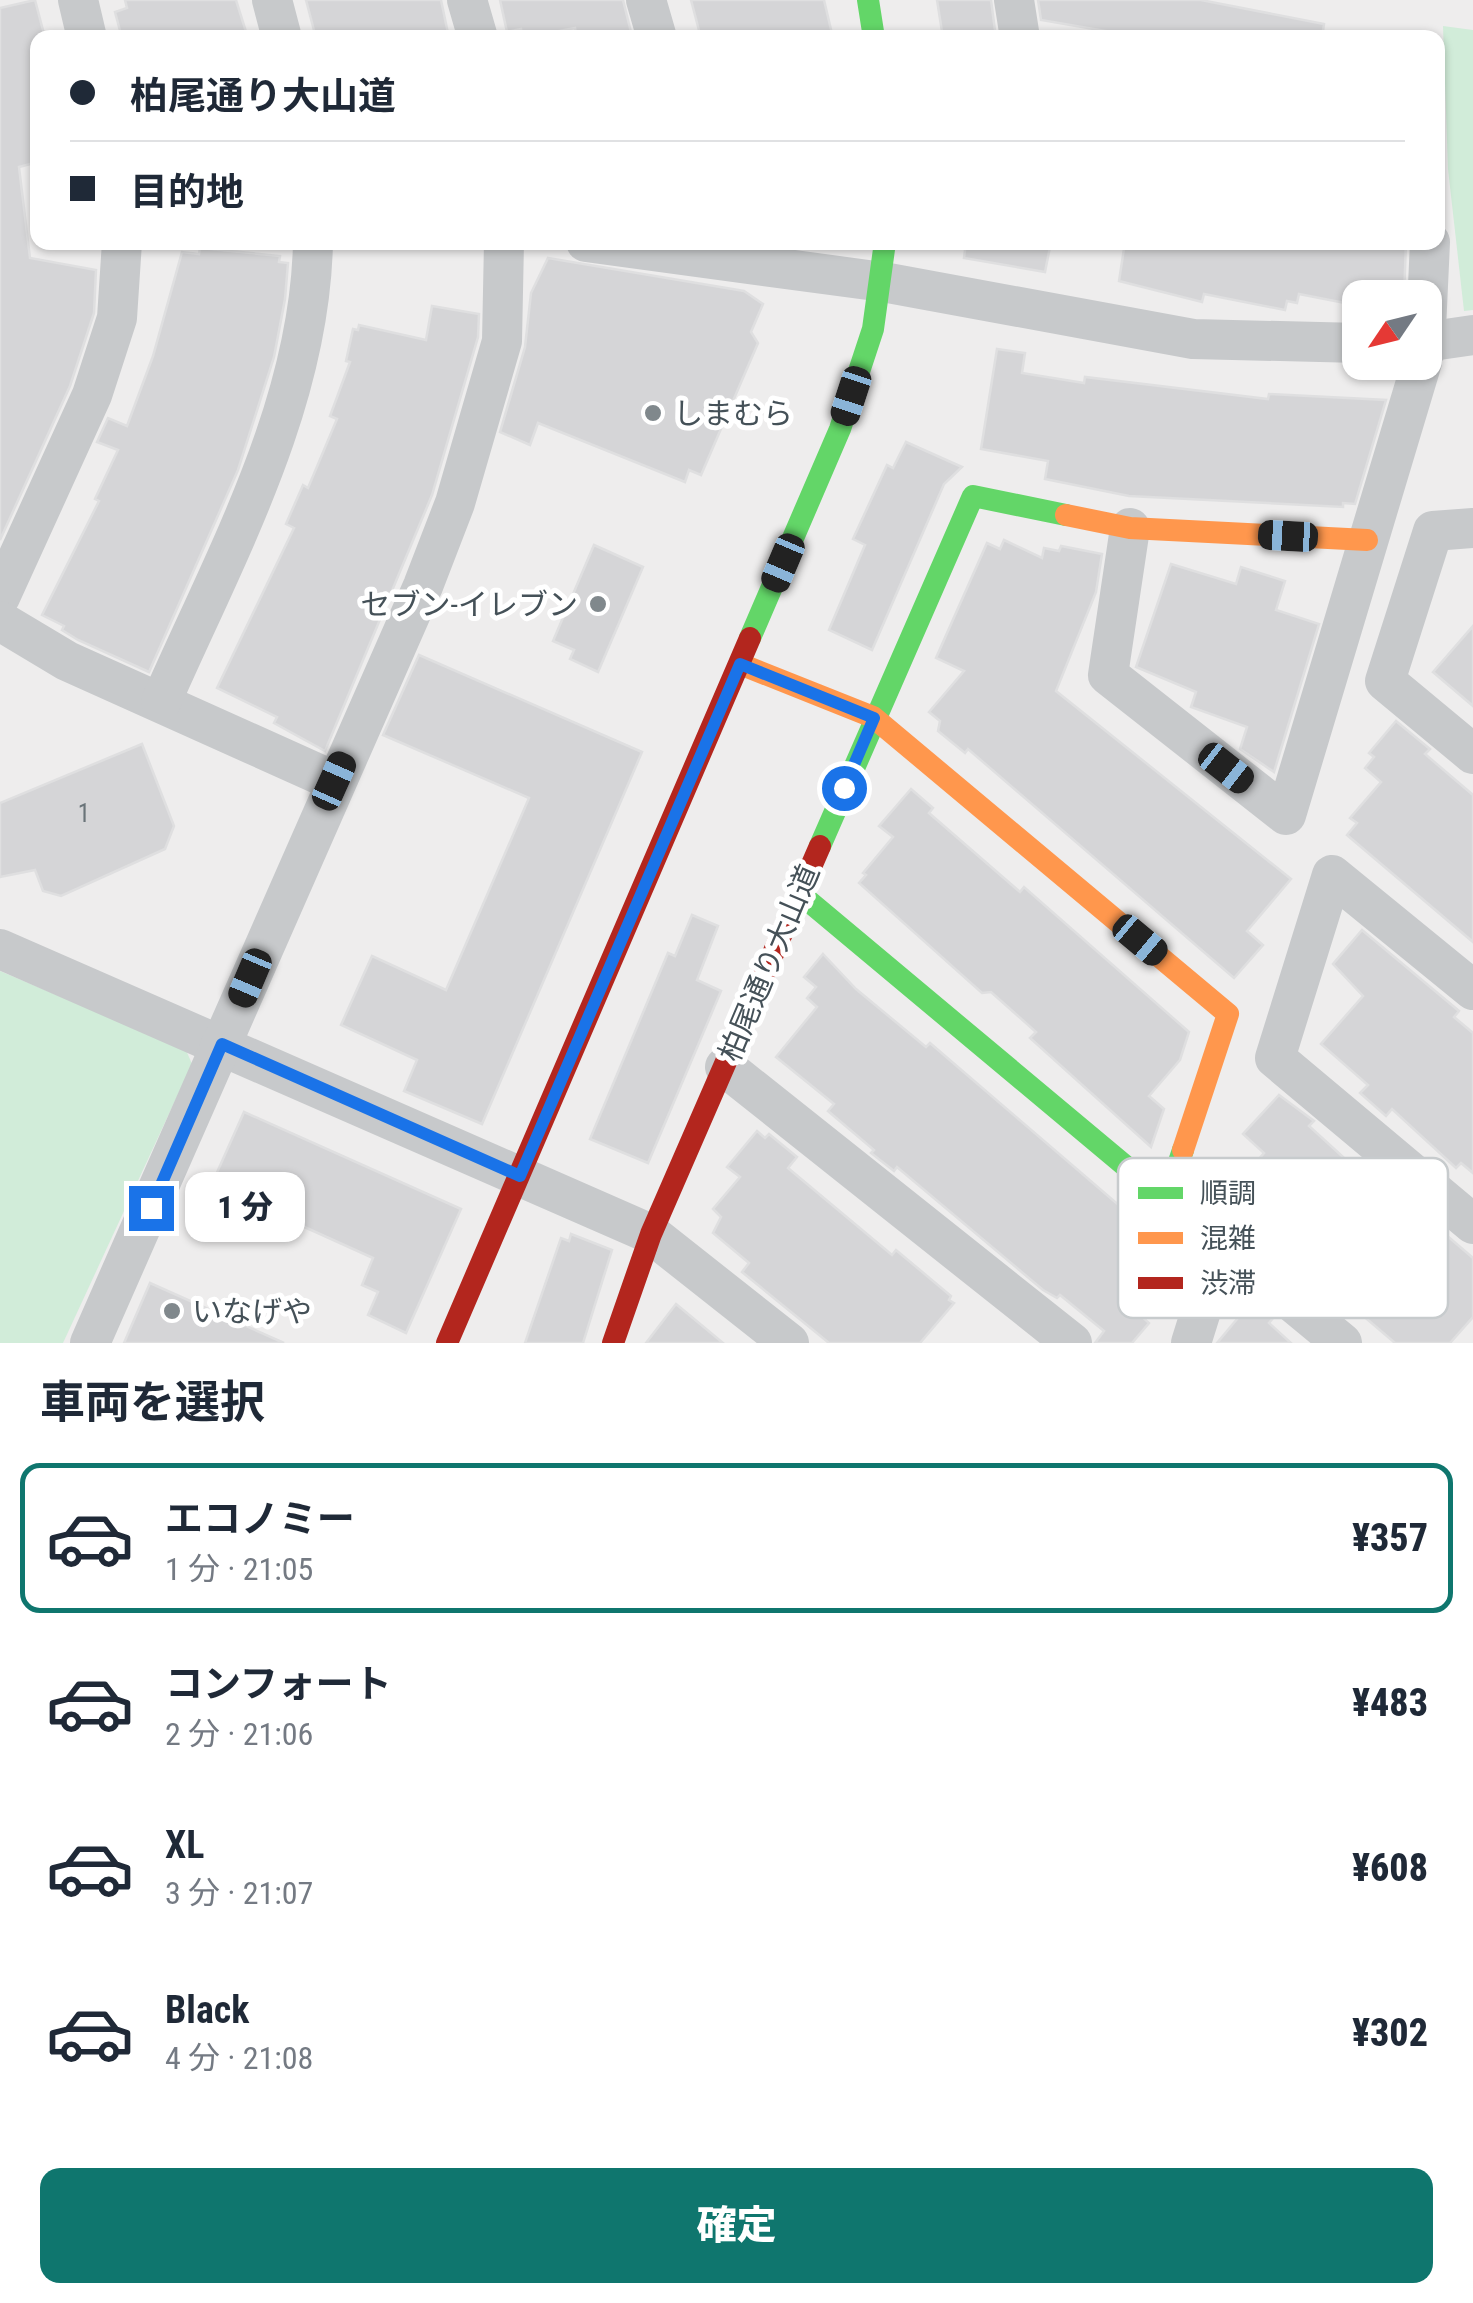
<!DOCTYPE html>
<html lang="ja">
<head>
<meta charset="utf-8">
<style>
  body { margin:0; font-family:"Roboto Condensed","Noto Sans JP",sans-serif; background:#f2f2f3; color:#1f2937; height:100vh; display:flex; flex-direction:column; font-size:38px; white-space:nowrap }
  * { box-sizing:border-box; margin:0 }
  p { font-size:32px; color:#747a83 }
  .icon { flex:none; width:55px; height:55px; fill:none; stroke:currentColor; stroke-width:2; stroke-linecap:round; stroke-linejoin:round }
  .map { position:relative; height:1343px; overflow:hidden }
  .details { display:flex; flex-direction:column; background:#fff; flex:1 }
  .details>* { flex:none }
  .banner { position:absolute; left:30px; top:30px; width:1415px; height:220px; border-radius:20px; box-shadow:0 2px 8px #0004; display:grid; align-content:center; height:220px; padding:0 40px; background:#fff }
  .needle { width:65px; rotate:235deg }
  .controls { position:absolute; left:1342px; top:280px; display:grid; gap:20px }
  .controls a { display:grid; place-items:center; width:100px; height:100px; border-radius:20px; background:#fff; box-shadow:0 2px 8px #0004; font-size:50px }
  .end { position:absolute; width:45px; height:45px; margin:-22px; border:12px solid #1a73e8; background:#fff; box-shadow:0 0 0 5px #fff }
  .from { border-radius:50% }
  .bubble { position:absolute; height:70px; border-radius:20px; background:#fff; box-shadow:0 2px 8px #0004; font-size:32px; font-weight:800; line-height:70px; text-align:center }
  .car { position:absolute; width:30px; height:60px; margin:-30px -15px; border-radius:12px; box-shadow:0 0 8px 2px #0007; background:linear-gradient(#222 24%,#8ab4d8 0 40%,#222 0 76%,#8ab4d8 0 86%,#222 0) }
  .banner b { display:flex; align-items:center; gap:35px; height:95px; font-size:38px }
  .banner b+b { border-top:2px solid #e0e1e3 }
  .banner i { width:25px; height:25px; background:#1f2937 }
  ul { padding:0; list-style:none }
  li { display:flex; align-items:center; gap:30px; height:150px; margin:0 20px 15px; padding:0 20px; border:5px solid transparent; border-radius:20px }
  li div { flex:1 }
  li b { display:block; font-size:38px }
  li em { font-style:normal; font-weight:800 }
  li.current { border-color:#0f766e }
  li>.icon { width:90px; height:90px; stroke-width:1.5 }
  h2 { padding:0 40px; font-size:45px; line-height:120px }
  .cta { display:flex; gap:20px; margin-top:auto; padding:20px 40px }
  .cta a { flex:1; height:115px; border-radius:20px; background:#0f766e; color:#fff; font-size:40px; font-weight:800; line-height:115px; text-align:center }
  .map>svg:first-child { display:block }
  .green { fill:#d1ecd9 }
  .building { fill:#d5d5d7; stroke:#dfdfe0; stroke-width:2.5 }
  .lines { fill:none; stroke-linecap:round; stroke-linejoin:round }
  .street { stroke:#c7c9cb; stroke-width:40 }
  .fast { stroke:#63d668; stroke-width:22 }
  .slow { stroke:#ff974d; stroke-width:22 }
  .jam { stroke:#b3261e; stroke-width:22 }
  .route { stroke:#1a73e8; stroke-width:12 }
  .poi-dot { fill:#80888c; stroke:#fff; stroke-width:4 }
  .labels { text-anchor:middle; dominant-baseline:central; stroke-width:10; stroke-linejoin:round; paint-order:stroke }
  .number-label { font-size:25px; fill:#6a7479 }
  .poi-label { font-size:30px; fill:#455158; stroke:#fff; text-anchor:start }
  .street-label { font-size:30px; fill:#455158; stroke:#fff }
  .key { fill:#fff; stroke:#c7cbcd; stroke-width:2.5 }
  .key-label { font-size:28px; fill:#455158 }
</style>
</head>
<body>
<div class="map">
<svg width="1473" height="1343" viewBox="0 0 1473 1343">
  <rect width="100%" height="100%" fill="#eeeded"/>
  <g class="green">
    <polygon points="1443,26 1473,30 1473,310 1464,311 1448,169"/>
    <polygon points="0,971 186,1050 192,1064 63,1343 0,1343"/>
  </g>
  <g class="building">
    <polygon points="35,0 45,38 38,38 38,162 19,167 30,258 96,270 94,313 70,386 0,540 0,8"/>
    <polygon points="125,0 236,0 248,38 122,38 115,12 127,8"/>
    <polygon points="306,0 441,0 449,38 316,38"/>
    <polygon points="500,0 623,0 632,36 577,38 575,28 523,38 521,29 507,32"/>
    <polygon points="691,0 824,0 833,38 701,38"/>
    <polygon points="937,0 991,0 996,38 943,38"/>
    <polygon points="1038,0 1201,0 1324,24 1322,38 1146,38 1041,20"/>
    <polygon points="966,242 1051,242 1045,272 964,258"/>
    <polygon points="1125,242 1406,242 1404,298 1360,298 1360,306 1299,294 1297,303 1287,301 1285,310 1204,294 1202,302 1119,281"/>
    <polygon points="200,248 280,256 279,262 288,263 285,299 274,357 238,470 149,672 78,640 62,630 64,626 42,615 99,501 95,499 118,450 97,442 108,418 127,426 153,356 182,252 199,254"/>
    <polygon points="548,258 744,291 763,304 751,332 758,343 701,475 689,470 685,482 538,423 530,445 500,432 525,347 531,293"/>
    <polygon points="432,306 479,314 478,337 432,495 325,751 274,723 277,717 217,688 294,528 286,524 303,485 308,488 337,419 330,416 350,362 346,361 353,329 358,330 359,325 426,340"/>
    <polygon points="997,349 1025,353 1022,373 1084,383 1085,377 1268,399 1269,394 1386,400 1355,504 1343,503 1343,507 1129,496 1045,479 1048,461 981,449"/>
    <polygon points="906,442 962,467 944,484 872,650 829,630 865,545 853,539 887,465 893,468"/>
    <polygon points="1004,540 1042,558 1044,548 1059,551 1061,546 1102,554 1096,592 1056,691 1291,879 1247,931 1263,945 1234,978 968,749 965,753 938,731 940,721 929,712 964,671 936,658 987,543 1000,549"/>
    <polygon points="594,545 643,567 598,672 570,659 574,650 553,641"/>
    <polygon points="1171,564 1236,584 1241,567 1285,581 1276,610 1319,624 1274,772 1240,749 1247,727 1191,707 1196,692 1136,667"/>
    <polygon points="1473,626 1473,706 1433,672"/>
    <polygon points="419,655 642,752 482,1124 404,1091 417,1060 341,1025 372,956 446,990 529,798 383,735"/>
    <polygon points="1396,721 1430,749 1425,754 1473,795 1473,942 1347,835 1357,823 1350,818 1381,782 1365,768 1374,757 1369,753"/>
    <polygon points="142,744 174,826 165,849 61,896 43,891 35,870 0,877 0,803"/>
    <polygon points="911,789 933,808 929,813 1020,892 1024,887 1189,1032 1180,1060 1149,1096 1164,1109 1151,1147 1030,1038 1036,1032 991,992 982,993 859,883 866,875 863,873 893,837 879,826"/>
    <polygon points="692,915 718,926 697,980 721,991 648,1163 590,1139 668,953 675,956"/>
    <polygon points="1362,930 1459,1011 1454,1017 1473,1033 1473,1173 1461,1163 1456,1168 1392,1109 1386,1116 1360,1093 1368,1085 1321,1044 1363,996 1333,964"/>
    <polygon points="823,954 856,989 926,1047 930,1043 1171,1250 1164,1259 1174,1268 1136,1311 1149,1323 1132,1343 1095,1343 1104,1331 1060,1295 1057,1298 1043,1290 897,1167 894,1171 871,1153 874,1150 828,1111 834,1104 776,1057 817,1007 807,998 816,987 804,977"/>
    <polygon points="1279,1095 1314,1121 1309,1126 1377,1188 1380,1185 1427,1227 1431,1222 1473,1258 1473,1317 1450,1343 1395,1343 1354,1308 1347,1316 1220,1203 1264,1153 1243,1134"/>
    <polygon points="244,1112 461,1209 406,1333 368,1315 378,1292 362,1285 373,1258 258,1206 253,1218 206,1197"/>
    <polygon points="757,1131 765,1138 769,1134 797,1157 788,1168 892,1255 896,1250 951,1296 949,1300 954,1303 920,1343 829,1343 742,1272 749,1263 713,1233 721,1217 713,1209 740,1177 727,1167"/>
    <polygon points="571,1234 612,1250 583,1343 525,1343 561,1238 569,1241"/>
    <polygon points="150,1283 284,1343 124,1343"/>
    <polygon points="1253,1300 1274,1317 1269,1323 1291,1343 1217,1343"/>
    <polygon points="676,1304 723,1343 646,1343"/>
  </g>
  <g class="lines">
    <g class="street">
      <polyline points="78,0 87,38"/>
      <polyline points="272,0 282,38"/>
      <polyline points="467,0 478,38"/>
      <polyline points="646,0 657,38"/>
      <polyline points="1014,0 1020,38"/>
      <polyline points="586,242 883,282 1193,339 1360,343"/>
      <polyline points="1425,342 1473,335"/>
      <polyline points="1425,351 1430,242"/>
      <polyline points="1130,528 1108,675 1286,815 1422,362"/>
      <polyline points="1473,528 1433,531 1385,681 1473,754"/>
      <polyline points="0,597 92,395 117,318 122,242"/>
      <polyline points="0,621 67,661 334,781"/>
      <path d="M161,702C225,556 310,405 313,242"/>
      <polyline points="0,949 651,1234 789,1343"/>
      <polyline points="1473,990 1332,875 1275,1058 1473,1224"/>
      <polyline points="725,1067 1072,1343"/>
      <polyline points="90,1343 423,586 455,503 502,341 504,242"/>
      <polyline points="1191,1343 1222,1244 1342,1343"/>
    </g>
    <g class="fast">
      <polyline points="868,0 874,38"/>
      <polyline points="750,638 840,429 873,329 885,242"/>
      <polyline points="820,846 973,496 1066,515"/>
      <polyline points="799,893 1166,1200 1183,1150"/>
    </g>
    <g class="slow">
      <polyline points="1066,515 1130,528 1367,540"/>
      <polyline points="740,664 873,717 1228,1014 1183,1150"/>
    </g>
    <g class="jam">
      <polyline points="447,1343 750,638"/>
      <polyline points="613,1343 651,1234 820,846"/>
    </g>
  </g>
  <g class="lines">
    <polyline class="route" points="151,1208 222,1044 520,1176 740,664 874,718 844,788"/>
  </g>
  <g class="poi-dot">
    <circle cx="653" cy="413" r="10"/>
    <circle cx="598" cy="604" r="10"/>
    <circle cx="172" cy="1311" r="10"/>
  </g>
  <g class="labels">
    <g class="number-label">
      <text x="84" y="813">1</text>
    </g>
    <g class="poi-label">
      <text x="673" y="413">しまむら</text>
      <text x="578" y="604" text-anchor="end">セブン-イレブン</text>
      <text x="192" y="1311">いなげや</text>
    </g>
    <g class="street-label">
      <text transform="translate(769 963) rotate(-67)">柏尾通り大山道</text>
    </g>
  </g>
  <rect x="1118" y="1158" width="330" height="160" rx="15" class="key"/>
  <rect x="1138" y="1187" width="45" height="12" fill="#63d668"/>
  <rect x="1138" y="1232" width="45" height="12" fill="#ff974d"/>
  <rect x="1138" y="1277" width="45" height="12" fill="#b3261e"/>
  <g class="key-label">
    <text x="1200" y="1203">順調</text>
    <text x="1200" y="1248">混雑</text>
    <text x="1200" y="1293">渋滞</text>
  </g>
</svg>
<div class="controls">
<a><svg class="needle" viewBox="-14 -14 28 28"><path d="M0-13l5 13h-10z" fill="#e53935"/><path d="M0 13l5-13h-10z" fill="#747a83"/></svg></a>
</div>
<i class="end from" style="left:844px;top:788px"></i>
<i class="end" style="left:151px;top:1208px"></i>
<div class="bubble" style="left:185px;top:1172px;width:120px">1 分</div>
<i class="car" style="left:851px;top:396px;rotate:198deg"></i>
<i class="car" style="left:1288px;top:536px;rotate:273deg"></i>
<i class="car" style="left:783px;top:563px;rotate:203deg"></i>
<i class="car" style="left:1226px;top:768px;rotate:128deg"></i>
<i class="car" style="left:334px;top:781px;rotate:24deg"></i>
<i class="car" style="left:1140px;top:940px;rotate:130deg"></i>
<i class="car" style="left:250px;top:978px;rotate:203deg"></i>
<div class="banner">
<b><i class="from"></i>柏尾通り大山道</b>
<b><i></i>目的地</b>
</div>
</div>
<section class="details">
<h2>車両を選択</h2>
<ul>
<li class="current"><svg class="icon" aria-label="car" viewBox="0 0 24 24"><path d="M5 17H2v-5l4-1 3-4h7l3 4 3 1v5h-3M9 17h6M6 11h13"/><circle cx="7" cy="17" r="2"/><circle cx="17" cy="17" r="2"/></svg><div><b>エコノミー</b><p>1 分 · 21:05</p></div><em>¥357</em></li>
<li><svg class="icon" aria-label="car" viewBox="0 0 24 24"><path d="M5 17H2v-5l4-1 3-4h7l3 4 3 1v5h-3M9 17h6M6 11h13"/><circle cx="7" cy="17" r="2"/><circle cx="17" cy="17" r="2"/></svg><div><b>コンフォート</b><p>2 分 · 21:06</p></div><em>¥483</em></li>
<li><svg class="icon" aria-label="car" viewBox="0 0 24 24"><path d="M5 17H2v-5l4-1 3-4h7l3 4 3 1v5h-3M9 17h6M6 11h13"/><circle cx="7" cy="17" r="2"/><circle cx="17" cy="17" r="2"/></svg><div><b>XL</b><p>3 分 · 21:07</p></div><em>¥608</em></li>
<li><svg class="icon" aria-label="car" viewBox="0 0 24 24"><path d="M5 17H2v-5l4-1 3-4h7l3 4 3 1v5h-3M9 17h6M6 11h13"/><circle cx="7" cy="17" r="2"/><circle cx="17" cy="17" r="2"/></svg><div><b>Black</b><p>4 分 · 21:08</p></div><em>¥302</em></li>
</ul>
<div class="cta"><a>確定</a></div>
</section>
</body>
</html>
